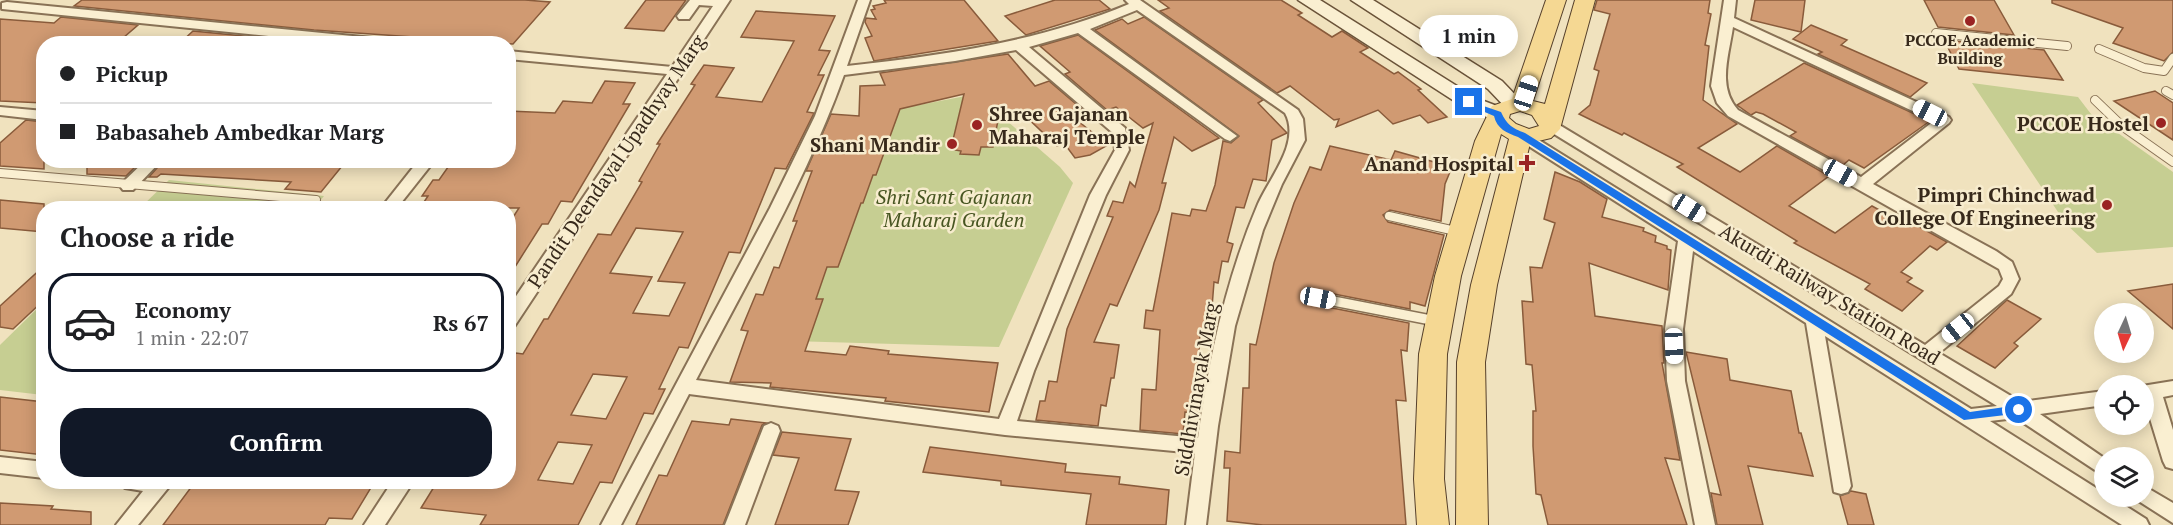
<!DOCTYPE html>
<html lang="en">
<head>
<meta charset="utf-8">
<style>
  body { margin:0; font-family:"PT Serif",serif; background:#f2f2f2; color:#202124; height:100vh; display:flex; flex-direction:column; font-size:22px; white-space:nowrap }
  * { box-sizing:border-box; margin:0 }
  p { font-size:20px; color:#757577 }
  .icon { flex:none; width:33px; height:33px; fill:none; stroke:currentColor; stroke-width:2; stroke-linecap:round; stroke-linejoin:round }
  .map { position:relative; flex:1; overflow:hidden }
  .sheet { position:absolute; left:36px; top:201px; width:480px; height:288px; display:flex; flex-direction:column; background:#fff; border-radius:24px; box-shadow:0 3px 15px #0003 }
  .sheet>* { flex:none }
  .guide { position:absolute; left:36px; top:36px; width:480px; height:132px; border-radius:24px; box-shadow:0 3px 15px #0003; display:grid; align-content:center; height:132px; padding:0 24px; background:#fff }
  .needle { width:39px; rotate:184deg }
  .buttons { position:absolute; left:2094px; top:303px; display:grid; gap:12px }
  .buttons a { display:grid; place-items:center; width:60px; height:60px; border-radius:50%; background:#fff; box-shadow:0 3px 15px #0003; font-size:30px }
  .end { position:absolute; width:27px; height:27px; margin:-14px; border:8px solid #1a73e8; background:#fff; box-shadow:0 0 0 3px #fff }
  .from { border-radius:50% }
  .bubble { position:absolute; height:42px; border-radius:21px; background:#fff; box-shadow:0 3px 15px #0003; font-size:20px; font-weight:700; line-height:42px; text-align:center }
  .car { position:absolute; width:18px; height:36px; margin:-18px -9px; border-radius:8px; box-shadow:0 0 4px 2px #0007; background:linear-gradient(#fff 24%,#345 0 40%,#fff 0 76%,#345 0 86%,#fff 0) }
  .guide b { display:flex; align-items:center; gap:21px; height:57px; font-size:22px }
  .guide b+b { border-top:2px solid #e0e0e0 }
  .guide i { width:15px; height:15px; background:#202124 }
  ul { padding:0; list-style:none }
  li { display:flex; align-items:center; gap:18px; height:99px; margin:0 12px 9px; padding:0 12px; border:3px solid transparent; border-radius:24px }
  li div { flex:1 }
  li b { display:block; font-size:22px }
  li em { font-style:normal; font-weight:700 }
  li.selected { border-color:#111827 }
  li>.icon { width:54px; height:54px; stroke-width:1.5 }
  h2 { padding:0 24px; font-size:27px; line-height:72px }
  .primary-button { display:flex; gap:12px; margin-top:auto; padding:12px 24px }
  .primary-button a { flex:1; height:69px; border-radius:24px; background:#111827; color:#fff; font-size:24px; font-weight:700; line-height:69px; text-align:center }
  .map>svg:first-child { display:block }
  .green { fill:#c6ce92 }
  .building { fill:#d09a72; stroke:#895b3b; stroke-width:1.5; fill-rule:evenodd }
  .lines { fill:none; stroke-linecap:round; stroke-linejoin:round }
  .lane-far1-casing { stroke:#897256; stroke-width:10 }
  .lane-casing { stroke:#897256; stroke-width:12 }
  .street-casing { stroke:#897256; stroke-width:4 }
  .secondary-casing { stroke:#6a5339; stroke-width:3 }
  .primary-casing { stroke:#56402b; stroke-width:2 }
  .lane-far1 { stroke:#faefd1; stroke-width:8 }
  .lane { stroke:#faefd1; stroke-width:9 }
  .street { fill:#faefd1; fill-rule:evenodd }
  .secondary { fill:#faefd1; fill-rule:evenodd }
  .primary { fill:#f5d893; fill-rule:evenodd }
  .route { fill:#1a73e8 }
  .poi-dot { fill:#9a2423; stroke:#f7ecce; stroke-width:2 }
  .labels { text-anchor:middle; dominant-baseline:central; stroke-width:5; stroke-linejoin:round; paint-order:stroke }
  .far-poi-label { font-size:16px; font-weight:bold; fill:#37291b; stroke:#f7ecce }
  .poi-label { font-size:20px; font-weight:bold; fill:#37291b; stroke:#f7ecce; text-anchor:end }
  .street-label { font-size:20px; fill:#37291b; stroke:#f7ecce }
  .park-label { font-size:20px; font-style:italic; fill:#475521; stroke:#f7ecce }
</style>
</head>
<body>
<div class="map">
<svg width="2173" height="525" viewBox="0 0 2173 525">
  <rect width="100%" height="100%" fill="#f0e2be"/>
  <g class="green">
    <polygon points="1972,83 2078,97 2091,114 2173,172 2173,247 2097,253 2066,224"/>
    <polygon points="976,94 1060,167 1073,183 999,347 791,341 888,111"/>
    <polygon points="169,180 324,196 314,208 140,208"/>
    <polygon points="43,303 43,395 0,390 0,345"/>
  </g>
  <g class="building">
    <polygon points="82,0 525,0 550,2 513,44 314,30 74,6"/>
    <polygon points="646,0 686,0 664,31 625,28"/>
    <polygon points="884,0 964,0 998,41 874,61 865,38 872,36 865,22 866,18 876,19 871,10 875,9 873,6 886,3"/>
    <polygon points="1055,0 1099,0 1110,9 1026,35 1005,16"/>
    <polygon points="1158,0 1281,0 1302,13 1298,15 1332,37 1342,31 1368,48 1360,52 1394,74 1398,72 1421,89 1418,90 1447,117 1428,123 1420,115 1393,124 1378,110 1336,127 1339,119 1334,120 1290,86 1277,93 1160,11 1169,8"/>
    <polygon points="1597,0 1710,0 1708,13 1711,14 1705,45 1709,46 1703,100 1737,124 1698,148 1740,172 1777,146 1829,176 1789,206 1835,233 1872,206 1910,227 1914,224 1947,242 1937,250 1930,246 1901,272 1912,278 1907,282 1923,291 1902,311 1865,289 1870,284 1794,243 1797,241 1677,167 1683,164 1624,133 1622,135 1579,114 1590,105 1599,71 1594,69 1610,14 1594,10"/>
    <polygon points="1755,0 1805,0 1801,32 1751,20"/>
    <polygon points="1924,0 1994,0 2014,35 1938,27"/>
    <polygon points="2052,0 2173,0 2173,52 2164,61 2113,43 2123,28 2052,3"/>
    <path d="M756,11L835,16L819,50L830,51L818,75H824L807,112L814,113L786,169L775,168L740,253L729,252L688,348L679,347L659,389H665L653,414L644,413L612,483L600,482L578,525H480L486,515L421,508L437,482H508V366L516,353L523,354L544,319H548L598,234L611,235L642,182L639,181L660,144H657L695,85L691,84L704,65L734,68L716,97L762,102L794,41L741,37ZM636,228L683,232L658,281L685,283L669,316L633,313L652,277L610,273ZM593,374L627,377L606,419L571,415ZM558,442L592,445L573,484L538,480Z"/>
    <polygon points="61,17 138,25 116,44 44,44 44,103 0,101 0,19 54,23"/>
    <polygon points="1144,17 1263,100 1258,103 1287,133 1272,140 1266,181 1253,179 1244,208 1236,207 1227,242 1233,244 1228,262 1222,261 1218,283 1214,282 1210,333 1200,332 1197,393 1202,393 1199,413 1185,412 1183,434 1140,430 1142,389 1156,390 1160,330 1144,328 1146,310 1153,311 1172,213 1190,216 1192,209 1206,211 1215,185 1223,141 1231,143 1239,136 1095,30 1122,19 1128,24"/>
    <polygon points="1811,25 1847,40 1841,45 1927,83 1910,97 1818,54 1822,52 1793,39"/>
    <polygon points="193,31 313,43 313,44 179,44"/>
    <polygon points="1078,35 1219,138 1192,151 1174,137 1162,183 1166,183 1159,210 1117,306 1110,304 1094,342 1119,345 1114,378 1111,378 1106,406 1101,405 1098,426 1036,420 1040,401 1045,401 1049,381 1057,382 1067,329 1113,217 1107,216 1113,201 1123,203 1130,182 1135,187 1153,123 1143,128 1116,107 1107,110 1065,74 1070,72 1040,46"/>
    <polygon points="1944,40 2044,50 2063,80 1959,69"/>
    <polygon points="1008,54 1035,86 1049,81 1090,116 1078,121 1108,145 1090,155 1075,158 1064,143 1057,146 1020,111 998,120 993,147 981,147 979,155 960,154 961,151 955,150 956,144 952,144 964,94 900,109 876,175 873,175 863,203 861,203 838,267 827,267 816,299 823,299 805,351 846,355 850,346 889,351 888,354 998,363 989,412 885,401 886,398 770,387 771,383 730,382 748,331 741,330 756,294 763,295 774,267 779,268 797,221 793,221 812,171 806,171 831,114 859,116 860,86 885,85 880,73"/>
    <polygon points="1804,63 1930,121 1864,168 1849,160 1843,165 1790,136 1796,132 1763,114 1756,112 1751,115 1737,105"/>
    <polygon points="605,81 635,83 623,104 630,104 572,202 561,201 548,224 542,224 508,278 508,225 519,208 420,208 428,196 422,196 433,180 439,180 453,160 508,160 508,111 555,113 563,101 592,103"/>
    <polygon points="2155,91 2173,103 2173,140 2114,101"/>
    <polygon points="26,120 44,122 44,169 0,166 0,143"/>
    <polygon points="1330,146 1391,160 1395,151 1452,167 1445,184 1441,221 1390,210 1383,215 1388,222 1444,235 1425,306 1410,302 1410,309 1319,291 1313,293 1311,297 1317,305 1409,323 1407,351 1401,350 1406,401 1396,400 1406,525 1263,525 1227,521 1230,468 1224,468 1225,451 1240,453 1243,388 1249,388 1250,344 1256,345 1274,263 1294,203 1310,167 1321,170"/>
    <polygon points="87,160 142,160 126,176 87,174"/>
    <polygon points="164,160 347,160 321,192 285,189 291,182 161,174 157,177 149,177"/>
    <polygon points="1555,172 1580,182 1607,199 1602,217 1644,228 1643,231 1656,236 1655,242 1667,246 1667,249 1671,250 1668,290 1589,263 1595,316 1662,326 1664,363 1662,363 1680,460 1665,458 1687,525 1548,525 1541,495 1536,494 1533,446 1533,411 1536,411 1532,365 1526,364 1522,301 1533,302 1530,267 1542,268 1555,223 1544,219"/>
    <polygon points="0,200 44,204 44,232 0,228"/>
    <polygon points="44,266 44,300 13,329 0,327 0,306"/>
    <polygon points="2173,284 2173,329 2128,291"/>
    <polygon points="2007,300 2041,319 2014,343 2018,346 1995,368 1957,346"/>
    <polygon points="1686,352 1727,359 1730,380 1791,391 1799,433 1801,433 1813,476 1748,466 1763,525 1717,525 1711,493 1721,495"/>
    <polygon points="0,397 44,402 44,455 0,450"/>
    <polygon points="731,419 766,423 762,425 723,525 636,525 659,475 667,476 692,421 729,425"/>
    <polygon points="782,432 851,439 835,490 859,492 848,525 775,525 799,458 773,455"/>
    <polygon points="930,447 1066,464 1065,472 1120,477 1119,484 1169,490 1166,525 1086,525 1091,494 1001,485 1001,481 923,472"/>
    <polygon points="195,482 324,482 372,486 352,519 329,518 325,525 163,525"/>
    <polygon points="1851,491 1866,494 1874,525 1848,525 1840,496"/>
    <polygon points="0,503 53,506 51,509 91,512 91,525 0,525"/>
  </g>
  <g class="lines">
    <g class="lane-far1-casing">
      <g id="lane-far1">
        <polyline points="1936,33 2067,46"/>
        <polyline points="2099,49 2144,68 2164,71 2173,58"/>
        <polyline points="2166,91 2173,95"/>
        <polyline points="2095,100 2122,126 2173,162"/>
        <polyline points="0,173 316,200"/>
        <polyline points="1389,216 1460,232"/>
      </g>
    </g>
    <g class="lane-casing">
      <polyline id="lane" points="1318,298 1436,321"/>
    </g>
    <g class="street-casing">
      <g id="street">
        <polygon points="690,0 730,0 514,327 508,328 508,308 667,74 508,59 508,51 672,67 713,6 699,5 689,19 679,19 677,16"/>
        <path d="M858,0H870L847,66C944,55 1038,42 1129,4L1125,0H1140L1298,110L1303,119L1305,140L1282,184L1263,230L1235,326L1218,426L1206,525H1186L1195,453L1005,435L689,394L621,525H601L770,208L815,116ZM1137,10L1285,113C1301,142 1270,177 1258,204C1226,279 1209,358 1198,438L1017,421L1034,371L1106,195L1129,150L1125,128L1029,47L1078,33L1225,139L1230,141L1237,136L1090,29ZM1016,50L1113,133L1115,150L1090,195L999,419L696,380C748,280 806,181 844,75L955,61Z"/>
        <path d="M1724,0H1736L1734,18L1949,117L1951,120L1949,123L1873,184L1996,251L2012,262L2019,279L2011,294L1939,353L2021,402L2104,391V405L2040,414L2104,458V476L2016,418L1990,421L2104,493V496H2110L2146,519L2149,525H2122L1825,336L1851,486L1848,492L1841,494L1834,492L1806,323L1693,251L1683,329L1685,381L1715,525H1695L1667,381L1665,329L1678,241L1516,138L1514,135L1516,132H1526L1971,409L1997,406L1546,129L1544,126L1546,123H1556L1925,345L1999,286L2003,279L1999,269L1728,116L1717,103L1711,86ZM1733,27L1934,121L1861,177L1738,110C1717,87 1729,55 1733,27Z"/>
        <polygon points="7,2 393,40 399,44 347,44 2,9 2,3"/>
        <polygon points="0,107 44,111 44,120 0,115"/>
        <polygon points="146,160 162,160 133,190 123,190 120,186 123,182"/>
        <polygon points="419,160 435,160 397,208 381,208"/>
        <polygon points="2173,381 2173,395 2163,397 2173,430 2173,469 2166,467 2163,461 2144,399 2142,386"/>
        <polygon points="771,423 778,426 780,431 745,525 725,525 762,431 764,426"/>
        <polygon points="0,457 44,462 44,478 0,473"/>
        <polygon points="122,482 173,482 138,525 116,525 143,491 125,488"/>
        <polygon points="392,482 413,482 385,525 364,525"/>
        <polygon points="2144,486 2173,503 2173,523 2137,500 2135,496 2144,496"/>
      </g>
    </g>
    <g class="secondary-casing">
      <g id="secondary">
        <polygon points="1298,0 1320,0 1476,98 1505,109 1509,114 1505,119 1491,119 1462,106"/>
        <polygon points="1351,0 1373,0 1502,81 1524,104 1521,109 1507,109 1488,89"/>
      </g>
    </g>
    <g class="primary-casing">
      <path id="primary" d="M1546,0H1566L1533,101L1545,104L1575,0H1595L1560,129L1551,138L1530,143L1497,285L1485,362L1488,525H1456L1457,362L1471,285L1509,139L1501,134L1461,276L1447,354L1444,479L1449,525H1417L1414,479L1419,354L1435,276L1475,141L1492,106L1512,99ZM1520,111L1532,115L1539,126L1529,129L1516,124L1509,118L1510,114Z"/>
    </g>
    <use href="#lane-far1" class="lane-far1"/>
    <use href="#lane" class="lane"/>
    <use href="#street" class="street"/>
    <use href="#secondary" class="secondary"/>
    <use href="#primary" class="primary"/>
  </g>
  <path class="route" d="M1466,100L1501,112C1507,125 1512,128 1525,133L1970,412L2019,405L2022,407V413L1964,420L1518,137C1507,133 1497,129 1494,116L1466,104Z"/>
  <g class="poi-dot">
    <circle cx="1970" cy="21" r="6"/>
    <circle cx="2161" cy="123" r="6"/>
    <circle cx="977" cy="125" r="6"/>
    <circle cx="952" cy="144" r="6"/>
    <path d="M1524 154h6v6h6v6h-6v6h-6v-6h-6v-6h6z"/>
    <circle cx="2107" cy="205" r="6"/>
  </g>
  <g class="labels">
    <g class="far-poi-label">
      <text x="1970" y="40">PCCOE Academic<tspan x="1970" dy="18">Building</tspan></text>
    </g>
    <g class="poi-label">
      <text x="989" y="113" text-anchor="start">Shree Gajanan<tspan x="989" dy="23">Maharaj Temple</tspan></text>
      <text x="2149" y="123">PCCOE Hostel</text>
      <text x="940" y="144">Shani Mandir</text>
      <text x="1514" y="163">Anand Hospital</text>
      <text x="2095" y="194">Pimpri Chinchwad<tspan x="2095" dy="23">College Of Engineering</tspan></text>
    </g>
    <g class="street-label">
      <text transform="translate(616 161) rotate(-56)">Pandit Deendayal Upadhyay Marg</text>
      <text transform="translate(1830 294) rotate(31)">Akurdi Railway Station Road</text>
      <text transform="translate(1196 389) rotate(-80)">Siddhivinayak Marg</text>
    </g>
    <g class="park-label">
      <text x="954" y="196">Shri Sant Gajanan<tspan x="954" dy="23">Maharaj Garden</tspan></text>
    </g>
  </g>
</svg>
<div class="buttons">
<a><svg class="needle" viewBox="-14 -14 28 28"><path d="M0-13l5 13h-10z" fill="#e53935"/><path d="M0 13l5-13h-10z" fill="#757577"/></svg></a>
<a><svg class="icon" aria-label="locate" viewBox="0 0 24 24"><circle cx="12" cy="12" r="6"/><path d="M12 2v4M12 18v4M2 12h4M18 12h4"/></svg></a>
<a><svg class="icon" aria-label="layers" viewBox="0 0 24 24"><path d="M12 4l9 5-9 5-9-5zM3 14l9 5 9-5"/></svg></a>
</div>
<i class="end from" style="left:2019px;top:410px"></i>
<i class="end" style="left:1469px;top:102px"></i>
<div class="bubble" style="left:1419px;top:15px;width:99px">1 min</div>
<i class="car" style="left:1526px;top:93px;rotate:18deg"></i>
<i class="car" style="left:1930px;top:113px;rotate:297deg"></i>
<i class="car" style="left:1840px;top:173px;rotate:119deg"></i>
<i class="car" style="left:1689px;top:208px;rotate:122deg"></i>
<i class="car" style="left:1318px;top:298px;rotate:101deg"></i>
<i class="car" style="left:1958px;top:328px;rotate:231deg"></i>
<i class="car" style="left:1674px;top:346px;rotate:178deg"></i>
<div class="guide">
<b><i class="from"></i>Pickup</b>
<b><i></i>Babasaheb Ambedkar Marg</b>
</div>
<section class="sheet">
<h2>Choose a ride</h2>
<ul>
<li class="selected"><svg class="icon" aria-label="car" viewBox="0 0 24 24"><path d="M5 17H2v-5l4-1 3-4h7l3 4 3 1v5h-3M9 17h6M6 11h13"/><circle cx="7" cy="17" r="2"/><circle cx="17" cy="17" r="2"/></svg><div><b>Economy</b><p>1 min · 22:07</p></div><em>Rs 67</em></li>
</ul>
<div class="primary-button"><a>Confirm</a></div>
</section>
</div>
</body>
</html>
